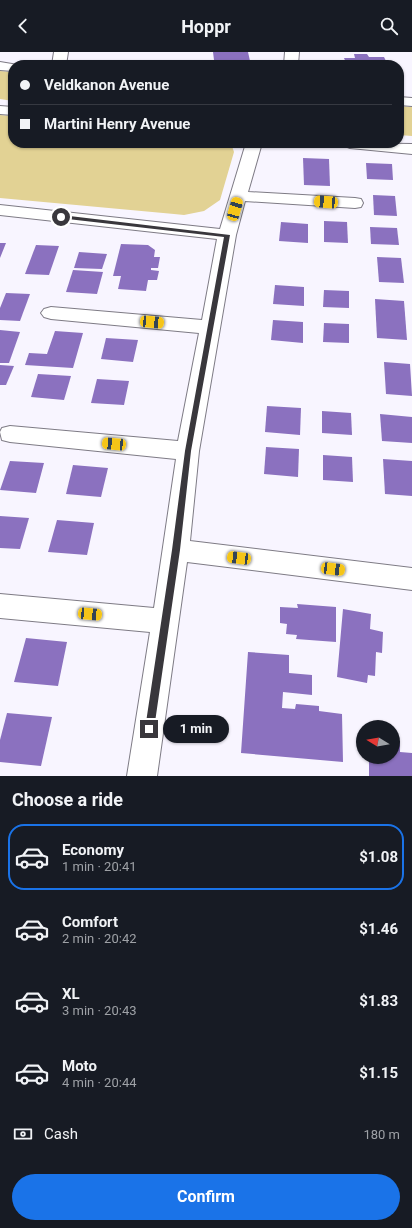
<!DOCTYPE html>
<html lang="en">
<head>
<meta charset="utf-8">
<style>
  body { margin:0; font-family:Roboto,sans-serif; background:#242831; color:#f1f3f6; height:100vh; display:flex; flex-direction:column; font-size:15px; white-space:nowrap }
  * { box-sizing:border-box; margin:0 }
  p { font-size:13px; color:#9ea1a6 }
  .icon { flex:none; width:22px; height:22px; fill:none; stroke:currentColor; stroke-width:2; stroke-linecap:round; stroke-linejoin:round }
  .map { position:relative; height:724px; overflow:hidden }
  .drawer { display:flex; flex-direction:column; background:#171b24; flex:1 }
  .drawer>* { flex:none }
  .guide { position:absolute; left:8px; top:8px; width:396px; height:88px; border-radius:16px; box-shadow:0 1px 3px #0004; display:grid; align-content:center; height:88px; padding:0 12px; background:#171b24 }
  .needle { width:26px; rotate:281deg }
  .tools { position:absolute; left:356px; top:668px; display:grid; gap:8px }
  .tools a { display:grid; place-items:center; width:44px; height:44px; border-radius:50%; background:#171b24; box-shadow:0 1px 3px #0004; font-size:20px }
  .end { position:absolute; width:18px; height:18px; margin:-9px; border:5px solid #39373c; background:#fff; box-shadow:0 0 0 2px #fff }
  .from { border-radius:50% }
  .bubble { position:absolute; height:28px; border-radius:14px; background:#171b24; box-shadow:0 1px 3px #0004; font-size:13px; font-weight:700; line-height:28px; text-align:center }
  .car { position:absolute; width:12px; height:24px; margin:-12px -6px; border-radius:5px; box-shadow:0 0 3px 1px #0007; background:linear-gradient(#f5c518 24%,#345 0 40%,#f5c518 0 76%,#345 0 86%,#f5c518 0) }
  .guide b { display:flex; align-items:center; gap:14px; height:38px; font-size:15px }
  .guide b+b { border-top:1px solid #363941 }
  .guide i { width:10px; height:10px; background:#f1f3f6 }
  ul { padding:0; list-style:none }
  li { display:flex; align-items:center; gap:12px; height:66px; margin:0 8px 6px; padding:0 4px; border:2px solid transparent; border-radius:16px }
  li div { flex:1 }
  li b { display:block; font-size:15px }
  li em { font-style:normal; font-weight:700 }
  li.current { border-color:#1a73e8 }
  li>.icon { width:36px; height:36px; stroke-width:1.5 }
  h2 { padding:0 12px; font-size:18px; line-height:48px }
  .pay { display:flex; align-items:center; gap:10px; height:44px; padding:0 12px; font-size:15px }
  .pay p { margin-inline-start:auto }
  .action { display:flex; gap:8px; margin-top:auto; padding:8px 12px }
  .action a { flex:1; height:46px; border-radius:24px; background:#1a73e8; color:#fff; font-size:16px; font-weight:700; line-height:46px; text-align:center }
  header { display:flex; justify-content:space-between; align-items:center; height:52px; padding:0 12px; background:#171b24; font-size:18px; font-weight:700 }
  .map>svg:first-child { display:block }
  .green { fill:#e2d294 }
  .building { fill:#8b71bf }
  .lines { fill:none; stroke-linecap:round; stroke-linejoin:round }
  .minor-casing { stroke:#7e7b85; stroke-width:2 }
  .minor { fill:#fff; fill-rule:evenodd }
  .route { fill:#39373c }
</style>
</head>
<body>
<header><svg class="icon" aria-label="back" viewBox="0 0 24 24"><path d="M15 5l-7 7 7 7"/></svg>Hoppr<svg class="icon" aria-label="search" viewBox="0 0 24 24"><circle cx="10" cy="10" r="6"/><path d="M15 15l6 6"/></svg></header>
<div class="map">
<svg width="412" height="724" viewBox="0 0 412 724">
  <rect width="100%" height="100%" fill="#f8f5ff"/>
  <g class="green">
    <polygon points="0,19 13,20 13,49 0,47"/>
    <polygon points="399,54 412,55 412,84 399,83"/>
    <polygon points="0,63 13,64 13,91 231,91 234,100 220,148 204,159 184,163 174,162 0,146"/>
  </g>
  <g class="building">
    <polygon points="213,0 248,0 250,9 225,10 225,8 214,8"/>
    <polygon points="354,2 367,2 369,5 384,5 388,13 347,13 344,6 355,6"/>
    <polygon points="303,106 329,107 330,134 304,133"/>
    <polygon points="366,111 392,112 393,128 367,127"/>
    <polygon points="373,143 395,144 397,164 374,163"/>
    <polygon points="324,169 347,170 348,191 324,190"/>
    <polygon points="281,170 308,172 308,191 279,189"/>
    <polygon points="370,175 397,176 399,193 371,192"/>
    <polygon points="0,191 6,191 0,206"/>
    <polygon points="121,192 148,193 155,198 154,205 160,205 158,216 151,216 151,218 159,219 157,228 148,228 146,239 118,237 121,224 113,224"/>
    <polygon points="36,193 59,194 49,223 25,222"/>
    <polygon points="79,200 107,202 102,217 74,216"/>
    <polygon points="377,205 401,206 404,231 379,230"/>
    <polygon points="73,218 103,220 97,242 66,240"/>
    <polygon points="275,233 304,235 304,254 273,252"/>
    <polygon points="324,238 349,239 349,256 323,255"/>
    <polygon points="6,241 30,242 20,269 0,268 0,256"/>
    <polygon points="375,247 404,249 407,288 377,286"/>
    <polygon points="273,268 303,270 303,291 271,288"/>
    <polygon points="324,271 349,272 349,291 323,290"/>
    <polygon points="0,278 20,280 9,311 0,311"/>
    <polygon points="55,279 83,281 73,316 25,313 29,301 47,302"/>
    <polygon points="106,286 138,288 133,310 101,307"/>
    <polygon points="384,310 410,312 412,344 386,342"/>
    <polygon points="0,313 14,314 6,333 0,333"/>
    <polygon points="38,322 71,324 64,348 31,345"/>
    <polygon points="97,327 129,329 124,353 91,351"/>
    <polygon points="267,354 301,356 300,383 265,380"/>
    <polygon points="322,359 351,361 352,383 322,381"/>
    <polygon points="380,362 412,365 412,391 382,389"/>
    <polygon points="266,395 299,397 298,425 264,422"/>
    <polygon points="323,403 352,405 353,430 323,428"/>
    <polygon points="383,407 412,409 412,444 385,442"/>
    <polygon points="10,409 44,411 36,441 0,438"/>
    <polygon points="73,413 108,416 101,445 66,442"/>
    <polygon points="0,464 29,466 20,497 0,496"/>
    <polygon points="57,468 94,471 87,503 48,500"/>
    <polygon points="297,552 336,555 336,590 296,587 297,583 286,582 287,572 280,571 280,555 298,556"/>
    <polygon points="343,557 371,562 370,577 383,580 382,601 376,600 375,624 368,623 367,631 337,625"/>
    <polygon points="26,586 67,590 58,634 14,630"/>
    <polygon points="248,600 289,603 289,621 312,623 312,643 283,640 282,656 295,657 296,652 319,654 319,659 342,662 343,710 241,701"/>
    <polygon points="7,661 52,665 41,714 0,710 0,688"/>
    <polygon points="393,688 400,689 400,700 412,701 412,724 369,724 369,705 393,705"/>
  </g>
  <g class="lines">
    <g class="minor-casing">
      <g id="minor">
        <polygon points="54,0 68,0 66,13 52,13"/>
        <polygon points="285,0 299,0 298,13 284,13"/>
        <polygon points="0,10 18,13 13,13 13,19 0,18"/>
        <polygon points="399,45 412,46 412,54 399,53"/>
        <polygon points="0,54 13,55 13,63 0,62"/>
        <polygon points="246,91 262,91 248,140 355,146 361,147 363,151 361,155 355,156 245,149 236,183 199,399 190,489 412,516 412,538 187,510 157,724 127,724 150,580 0,566 0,542 154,556 176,407 10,390 2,388 0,380 2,376 10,374 178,389 199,281 51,267 44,265 41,261 44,257 51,255 202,268 217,187 0,163 0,153 220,177"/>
        <polygon points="342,91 412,92 412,102 350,96 345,94"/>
      </g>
    </g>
    <use href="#minor" class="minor"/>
  </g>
  <polygon class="route" points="61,163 230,183 191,399 180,498 154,677 149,682 145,677 172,498 185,399 224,185 59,166"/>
</svg>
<div class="tools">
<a><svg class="needle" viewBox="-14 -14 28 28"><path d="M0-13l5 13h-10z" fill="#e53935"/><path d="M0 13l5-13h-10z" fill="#9ea1a6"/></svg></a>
</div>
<i class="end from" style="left:61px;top:165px"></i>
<i class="end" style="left:149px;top:677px"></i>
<div class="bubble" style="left:163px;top:663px;width:66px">1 min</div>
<i class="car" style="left:326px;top:150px;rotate:274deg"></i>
<i class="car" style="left:235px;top:157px;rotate:16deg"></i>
<i class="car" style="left:152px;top:270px;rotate:95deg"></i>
<i class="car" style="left:114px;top:392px;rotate:275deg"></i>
<i class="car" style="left:239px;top:506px;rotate:277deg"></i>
<i class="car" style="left:333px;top:517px;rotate:97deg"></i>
<i class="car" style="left:90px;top:562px;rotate:95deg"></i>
<div class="guide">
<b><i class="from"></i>Veldkanon Avenue</b>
<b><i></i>Martini Henry Avenue</b>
</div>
</div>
<section class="drawer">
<h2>Choose a ride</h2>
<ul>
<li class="current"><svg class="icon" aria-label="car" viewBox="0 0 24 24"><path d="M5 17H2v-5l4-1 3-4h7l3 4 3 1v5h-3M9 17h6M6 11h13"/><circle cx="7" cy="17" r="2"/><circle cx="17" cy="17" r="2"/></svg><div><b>Economy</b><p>1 min · 20:41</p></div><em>$1.08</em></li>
<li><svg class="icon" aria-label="car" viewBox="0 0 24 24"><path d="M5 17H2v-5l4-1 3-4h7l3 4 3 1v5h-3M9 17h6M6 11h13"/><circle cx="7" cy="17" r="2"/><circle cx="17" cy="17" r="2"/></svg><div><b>Comfort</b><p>2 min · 20:42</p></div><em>$1.46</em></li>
<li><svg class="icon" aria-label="car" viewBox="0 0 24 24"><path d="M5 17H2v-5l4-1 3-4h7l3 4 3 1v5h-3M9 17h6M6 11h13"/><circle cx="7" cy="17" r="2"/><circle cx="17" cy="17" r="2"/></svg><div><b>XL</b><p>3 min · 20:43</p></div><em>$1.83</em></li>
<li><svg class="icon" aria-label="car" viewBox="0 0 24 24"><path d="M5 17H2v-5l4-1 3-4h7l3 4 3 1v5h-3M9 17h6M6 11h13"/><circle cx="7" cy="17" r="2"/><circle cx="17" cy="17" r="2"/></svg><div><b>Moto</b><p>4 min · 20:44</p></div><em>$1.15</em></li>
</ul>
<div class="pay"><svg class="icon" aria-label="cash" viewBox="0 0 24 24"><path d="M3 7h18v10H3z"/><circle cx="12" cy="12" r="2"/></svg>Cash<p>180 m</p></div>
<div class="action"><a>Confirm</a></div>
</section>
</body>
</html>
